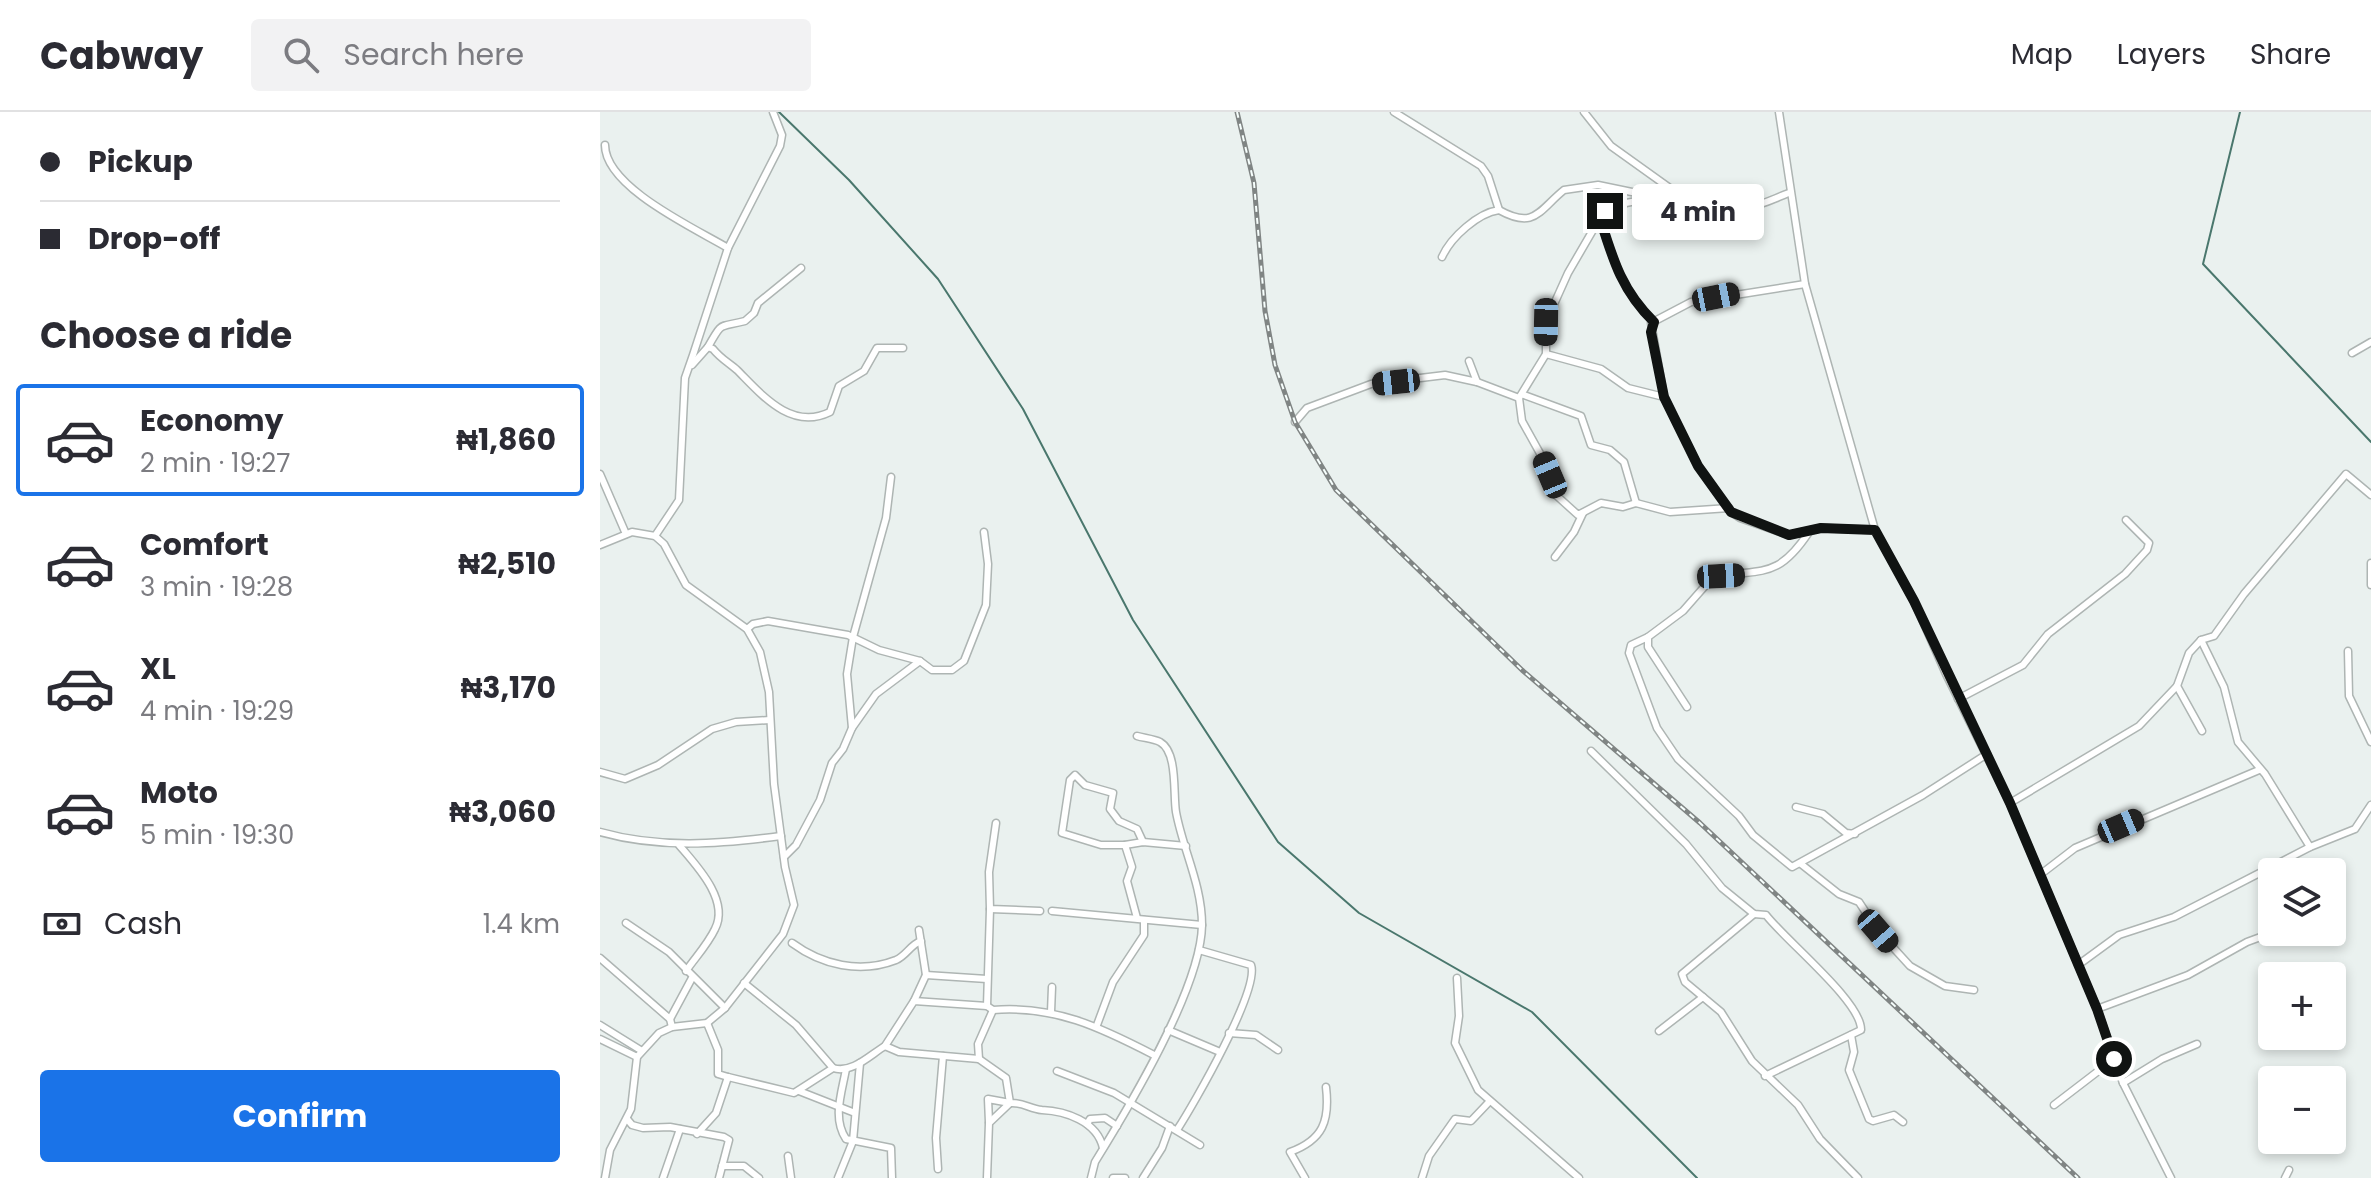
<!DOCTYPE html>
<html lang="en">
<head>
<meta charset="utf-8">
<style>
  body { margin:0; font-family:Poppins,sans-serif; background:#f2f2f3; color:#2b2b33; height:100vh; display:flex; flex-direction:column; font-size:30px; white-space:nowrap }
  * { box-sizing:border-box; margin:0 }
  p { font-size:26px; color:#7c7c81 }
  .icon { flex:none; width:44px; height:44px; fill:none; stroke:currentColor; stroke-width:2; stroke-linecap:round; stroke-linejoin:round }
  .map { position:relative; flex:1; overflow:hidden }
  .drawer { display:flex; flex-direction:column; background:#fff; width:600px }
  .drawer>* { flex:none }
  .banner { display:grid; align-content:center; height:176px; padding:0 40px; background:#fff }
  .tools { position:absolute; left:1658px; top:746px; display:grid; gap:16px }
  .tools a { display:grid; place-items:center; width:88px; height:88px; border-radius:8px; background:#fff; box-shadow:0 4px 12px #0003; font-size:40px }
  .end { position:absolute; width:36px; height:36px; margin:-18px; border:10px solid #101312; background:#fff; box-shadow:0 0 0 4px #fff }
  .from { border-radius:50% }
  .bubble { position:absolute; height:56px; border-radius:8px; background:#fff; box-shadow:0 4px 12px #0003; font-size:26px; font-weight:700; line-height:56px; text-align:center }
  .car { position:absolute; width:24px; height:48px; margin:-24px -12px; border-radius:10px; box-shadow:0 0 6px 2px #0007; background:linear-gradient(#222 24%,#8ab4d8 0 40%,#222 0 76%,#8ab4d8 0 86%,#222 0) }
  .banner b { display:flex; align-items:center; gap:28px; height:76px; font-size:30px }
  .banner b+b { border-top:2px solid #e1e1e2 }
  .banner i { width:20px; height:20px; background:#2b2b33 }
  ul { padding:0; list-style:none }
  li { display:flex; align-items:center; gap:24px; height:112px; margin:0 16px 12px; padding:0 24px; border:4px solid transparent; border-radius:8px }
  li div { flex:1 }
  li b { display:block; font-size:30px }
  li em { font-style:normal; font-weight:700 }
  li.on { border-color:#1a73e8 }
  li>.icon { width:72px; height:72px; stroke-width:1.5 }
  h2 { padding:0 40px; font-size:36px; line-height:96px }
  .pay { display:flex; align-items:center; gap:20px; height:88px; padding:0 40px; font-size:30px }
  .pay p { margin-inline-start:auto }
  .primary-button { display:flex; gap:16px; margin-top:auto; padding:16px 40px }
  .primary-button a { flex:1; height:92px; border-radius:8px; background:#1a73e8; color:#fff; font-size:32px; font-weight:700; line-height:92px; text-align:center }
  header { display:flex; align-items:center; gap:48px; box-sizing:border-box; height:112px; padding:0 40px; background:#fff; border-bottom:2px solid #e1e1e2 }
  header strong { font-size:38px }
  nav { display:flex; gap:44px; margin-inline-start:auto; font-size:28px }
  .search { width:560px; height:72px; background:#f2f2f3; display:flex; align-items:center; gap:20px; box-sizing:border-box; padding:0 28px; border-radius:8px; color:#7c7c81; font-size:30px }
  main { display:flex; flex:1; min-height:0 }
  .map>svg:first-child { display:block }
  .lines { fill:none; stroke-linecap:round; stroke-linejoin:round }
  .stream { stroke:#4a776d; stroke-width:2 }
  .minor-casing { stroke:#aeb5b3; stroke-width:9 }
  .minor { stroke:#fff; stroke-width:6 }
  .rail-casing { stroke:#808584; stroke-width:5 }
  .rail { stroke:#f7fffd; stroke-width:2; stroke-dasharray:6; stroke-linecap:butt }
  .route { stroke:#101312; stroke-width:10 }
</style>
</head>
<body>
<header>
<strong>Cabway</strong>
<div class="search"><svg class="icon" aria-label="search" viewBox="0 0 24 24"><circle cx="10" cy="10" r="6"/><path d="M15 15l6 6"/></svg>Search here</div>
<nav><a>Map</a><a>Layers</a><a>Share</a></nav>
</header>
<main>
<section class="drawer">
<div class="banner">
<b><i class="from"></i>Pickup</b>
<b><i></i>Drop-off</b>
</div>
<h2>Choose a ride</h2>
<ul>
<li class="on"><svg class="icon" aria-label="car" viewBox="0 0 24 24"><path d="M5 17H2v-5l4-1 3-4h7l3 4 3 1v5h-3M9 17h6M6 11h13"/><circle cx="7" cy="17" r="2"/><circle cx="17" cy="17" r="2"/></svg><div><b>Economy</b><p>2 min · 19:27</p></div><em>₦1,860</em></li>
<li><svg class="icon" aria-label="car" viewBox="0 0 24 24"><path d="M5 17H2v-5l4-1 3-4h7l3 4 3 1v5h-3M9 17h6M6 11h13"/><circle cx="7" cy="17" r="2"/><circle cx="17" cy="17" r="2"/></svg><div><b>Comfort</b><p>3 min · 19:28</p></div><em>₦2,510</em></li>
<li><svg class="icon" aria-label="car" viewBox="0 0 24 24"><path d="M5 17H2v-5l4-1 3-4h7l3 4 3 1v5h-3M9 17h6M6 11h13"/><circle cx="7" cy="17" r="2"/><circle cx="17" cy="17" r="2"/></svg><div><b>XL</b><p>4 min · 19:29</p></div><em>₦3,170</em></li>
<li><svg class="icon" aria-label="car" viewBox="0 0 24 24"><path d="M5 17H2v-5l4-1 3-4h7l3 4 3 1v5h-3M9 17h6M6 11h13"/><circle cx="7" cy="17" r="2"/><circle cx="17" cy="17" r="2"/></svg><div><b>Moto</b><p>5 min · 19:30</p></div><em>₦3,060</em></li>
</ul>
<div class="pay"><svg class="icon" aria-label="cash" viewBox="0 0 24 24"><path d="M3 7h18v10H3z"/><circle cx="12" cy="12" r="2"/></svg>Cash<p>1.4 km</p></div>
<div class="primary-button"><a>Confirm</a></div>
</section>
<div class="map">
<svg width="1771" height="1066" viewBox="0 0 1771 1066">
  <rect width="100%" height="100%" fill="#eaf1ef"/>
  <g class="lines">
    <g class="stream">
      <polyline points="179,0 249,68 338,167 423,297 533,508 678,730 759,801 932,900 1097,1066"/>
      <polyline points="1640,0 1603,152 1771,330"/>
    </g>
    <g class="minor-casing">
      <g id="minor">
        <polyline points="794,0 881,54 888,64 899,98"/>
        <polyline points="984,0 1011,34 1085,87"/>
        <polyline points="1179,0 1205,172 1275,418 1314,489 1346,562 1410,691 1497,897 1523,971 1571,1066"/>
        <path d="M5,33C5,75 94,116 128,136"/>
        <path d="M842,145C851,125 878,101 899,98C935,118 939,98 964,78L998,73L1056,85"/>
        <path d="M1054,210C1022,179 1013,148 1000,106L1005,99C1054,74 1097,99 1147,95C1161,94 1175,86 1189,81"/>
        <path d="M108,235C123,208 119,216 145,209L154,201L158,191L201,156"/>
        <polyline points="1752,241 1771,230"/>
        <polyline points="946,242 1001,257 1028,276 1064,285 1098,354 1131,400 1140,406 1189,423 1221,416 1275,418"/>
        <polyline points="869,249 877,270"/>
        <path d="M92,253L108,235L113,237C120,246 129,251 137,258C162,283 191,319 230,300L239,274L264,259L277,236H303"/>
        <polyline points="924,283 981,304 991,333 1010,338 1024,350 1036,391"/>
        <polyline points="1064,285 1051,211 1091,190 1205,172"/>
        <polyline points="919,286 922,309 942,345 957,384 978,403 1001,391 1023,395 1036,391 1070,400 1129,396"/>
        <polyline points="695,310 707,296 771,272 845,263 877,270 919,286 946,242 946,210 968,161 1000,106"/>
        <polyline points="0,362 26,422"/>
        <polyline points="55,424 79,388 85,266 93,243 128,136 180,34 182,23 173,0"/>
        <polyline points="0,433 32,420 55,424 64,432 86,473 147,517 160,540 169,580 174,672 185,755 194,793 183,822 125,896 107,911 72,915 59,921 37,945 31,997 10,1038 5,1066"/>
        <polyline points="955,445 974,420 983,401"/>
        <polyline points="1771,451 1771,473"/>
        <polyline points="147,517 153,512 168,509 248,523 279,538 320,549 332,558 352,558 364,549 386,493 388,452 384,420"/>
        <polyline points="1048,525 1031,533 1029,541 1057,616 1078,647 1139,704 1153,723 1192,755 1323,683 1387,642"/>
        <polyline points="1601,528 1624,575 1638,630 1665,662 1710,735"/>
        <polyline points="1748,539 1749,584 1771,630"/>
        <polyline points="1577,574 1602,619"/>
        <polyline points="1358,587 1423,553 1448,522 1525,462 1547,438 1549,431 1526,408"/>
        <path d="M1087,595L1048,535V525L1083,499L1112,466C1160,455 1176,470 1209,420"/>
        <polyline points="252,616 276,582 320,549"/>
        <path d="M991,639L1086,732L1122,776L1154,802L1166,803C1186,829 1262,890 1261,918L1165,964"/>
        <polyline points="0,660 25,667 58,653 112,617 136,610 170,608"/>
        <polyline points="1410,691 1539,614 1577,574 1589,541 1601,528 1614,524 1644,482 1746,362 1771,383"/>
        <polyline points="1196,695 1223,702 1246,721 1255,722"/>
        <polyline points="396,711 389,760 390,797 440,799"/>
        <path d="M0,720C60,737 120,732 181,724"/>
        <path d="M79,733C96,753 130,788 115,817C108,832 95,846 86,859"/>
        <polyline points="525,733 543,730 586,734"/>
        <polyline points="184,745 196,733 220,688 232,651 243,637 252,616 247,562 253,525 286,406 291,365"/>
        <polyline points="1201,752 1239,782 1259,790 1278,819 1310,854 1345,874 1374,878"/>
        <polyline points="1441,762 1475,736 1659,658"/>
        <polyline points="452,799 602,813"/>
        <polyline points="537,806 527,769 532,755 525,733 501,733 462,721 470,668 475,663 485,673 513,681 510,697 519,709 537,717 543,730"/>
        <polyline points="26,811 69,840 125,896"/>
        <polyline points="319,818 326,863"/>
        <path d="M192,831C222,853 260,862 296,848C307,843 310,833 321,829"/>
        <polyline points="0,846 70,907 72,915"/>
        <polyline points="1478,853 1519,823 1574,805 1710,735 1755,717 1771,693"/>
        <polyline points="857,866 859,904 855,931 878,978 979,1066"/>
        <path d="M144,871L196,913L233,956C252,962 270,943 285,934L299,940L379,947L406,966L410,991C423,990 430,997 442,998C465,999 497,1009 503,1036"/>
        <polyline points="1103,885 1085,870 1082,862 1154,802"/>
        <polyline points="314,889 326,863 387,867"/>
        <polyline points="387,894 390,797"/>
        <polyline points="1497,897 1588,863 1647,830 1674,820"/>
        <polyline points="451,900 452,875"/>
        <polyline points="70,907 92,866"/>
        <polyline points="107,911 118,938 118,962 128,965 194,981 233,956"/>
        <polyline points="0,913 42,939"/>
        <polyline points="497,913 513,870 544,823 544,808"/>
        <polyline points="568,918 620,940"/>
        <polyline points="1059,919 1103,885 1121,900 1152,949 1198,993 1220,1027 1258,1066"/>
        <polyline points="629,921 656,923 678,938"/>
        <polyline points="1251,923 1254,940 1249,958 1269,1007 1273,1009 1294,1003 1303,1010"/>
        <polyline points="0,927 37,945"/>
        <path d="M285,934L314,889L387,894L393,898C454,893 500,915 554,943"/>
        <polyline points="379,947 378,932 393,898"/>
        <path d="M246,957C242,980 232,1006 246,1027L291,1036L292,1066"/>
        <polyline points="457,959 514,981 600,1033"/>
        <polyline points="1523,971 1562,947 1597,932"/>
        <polyline points="199,979 255,1001"/>
        <polyline points="1454,993 1514,947"/>
        <polyline points="27,1007 32,1013 43,1016 70,1015 124,1025 129,1028 119,1066"/>
        <polyline points="389,1010 388,987 410,991"/>
        <polyline points="487,1012 490,1007 505,1006 517,1014"/>
        <path d="M577,1018C594,992 660,877 651,853L599,838"/>
        <polyline points="97,1022 116,1001 128,965"/>
        <polyline points="188,1044 191,1066"/>
        <polyline points="122,1054 144,1054 159,1066"/>
        <polyline points="338,1057 336,1026 343,944"/>
        <polyline points="63,1066 80,1017"/>
        <polyline points="238,1066 253,1029 260,951"/>
        <polyline points="387,1066 389,1011 410,991"/>
        <path d="M491,1066L495,1050C529,995 601,876 602,813C602,773 583,738 576,700C573,682 578,640 560,630C554,627 544,626 537,624"/>
        <polyline points="513,1066 525,1066"/>
        <polyline points="543,1066 562,1036 570,1014"/>
        <path d="M705,1066L690,1040C723,1028 730,1009 726,975"/>
        <polyline points="822,1066 829,1044 855,1007 871,1009 889,990"/>
        <polyline points="1685,1066 1689,1058"/>
      </g>
    </g>
    <use href="#minor" class="minor"/>
    <g class="rail-casing">
      <polyline id="rail" points="637,0 654,71 665,199 675,253 695,310 736,378 922,558 1100,711 1478,1066"/>
    </g>
    <use href="#rail" class="rail"/>
  </g>
  <g class="lines">
    <path class="route" d="M1005,99L1000,106C1013,148 1022,179 1054,210L1051,220L1064,285L1098,354L1131,400L1189,423L1221,416L1275,418L1314,489L1410,691L1497,897L1514,947"/>
  </g>
</svg>
<div class="tools">
<a><svg class="icon" aria-label="layers" viewBox="0 0 24 24"><path d="M12 4l9 5-9 5-9-5zM3 14l9 5 9-5"/></svg></a>
<a>+</a>
<a>−</a>
</div>
<i class="end from" style="left:1514px;top:947px"></i>
<i class="end" style="left:1005px;top:99px"></i>
<div class="bubble" style="left:1032px;top:72px;width:132px">4 min</div>
<i class="car" style="left:1116px;top:185px;rotate:79deg"></i>
<i class="car" style="left:946px;top:210px;rotate:181deg"></i>
<i class="car" style="left:796px;top:270px;rotate:264deg"></i>
<i class="car" style="left:950px;top:363px;rotate:337deg"></i>
<i class="car" style="left:1121px;top:464px;rotate:87deg"></i>
<i class="car" style="left:1521px;top:714px;rotate:67deg"></i>
<i class="car" style="left:1278px;top:819px;rotate:139deg"></i>
</div>
</main>
</body>
</html>
